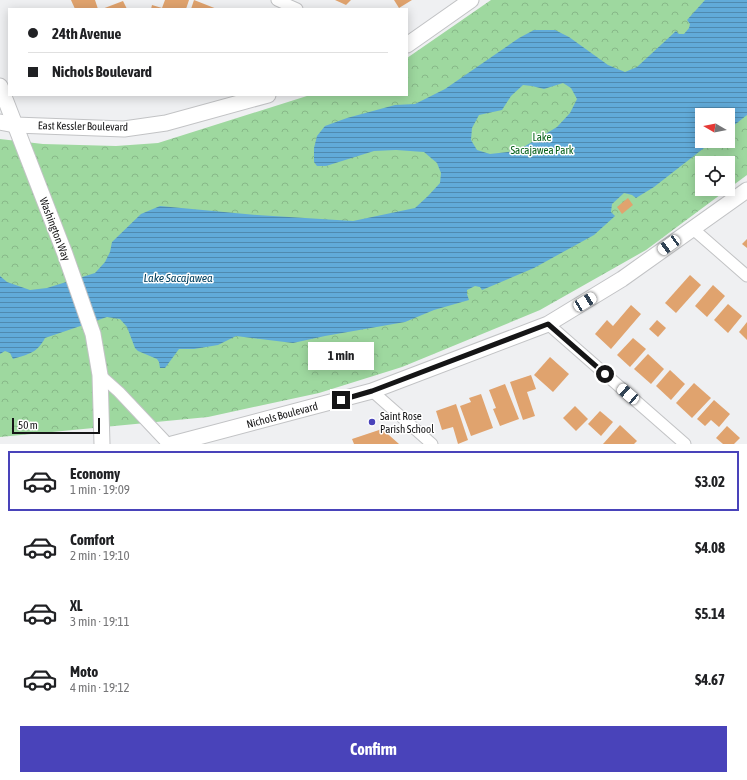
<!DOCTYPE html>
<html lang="en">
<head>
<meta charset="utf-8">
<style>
  body { margin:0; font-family:"Asap Condensed",sans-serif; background:#f2f2f2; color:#202124; height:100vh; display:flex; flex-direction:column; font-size:15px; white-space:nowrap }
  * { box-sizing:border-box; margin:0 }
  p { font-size:13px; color:#757577 }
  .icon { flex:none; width:22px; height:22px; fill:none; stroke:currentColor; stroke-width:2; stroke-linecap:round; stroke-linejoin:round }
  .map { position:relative; height:444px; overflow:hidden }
  .panel { display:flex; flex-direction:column; background:#fff; flex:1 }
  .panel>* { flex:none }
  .top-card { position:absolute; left:8px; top:8px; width:400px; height:88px; border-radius:0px; box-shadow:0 2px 10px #0003; display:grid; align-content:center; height:88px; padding:0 20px; background:#fff }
  .needle { width:26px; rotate:279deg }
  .tools { position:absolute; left:695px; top:108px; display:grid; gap:8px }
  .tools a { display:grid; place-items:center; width:40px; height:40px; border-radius:0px; background:#fff; box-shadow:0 2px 10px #0003; font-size:20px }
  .scale { position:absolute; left:12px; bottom:10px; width:88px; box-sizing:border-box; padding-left:4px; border:2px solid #151516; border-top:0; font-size:11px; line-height:14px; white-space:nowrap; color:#151516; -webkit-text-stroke:3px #fff; paint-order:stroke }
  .end { position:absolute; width:18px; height:18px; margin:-9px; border:5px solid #151516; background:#fff; box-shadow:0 0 0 2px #fff }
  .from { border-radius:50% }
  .bubble { position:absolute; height:28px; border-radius:0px; background:#fff; box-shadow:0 2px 10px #0003; font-size:13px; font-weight:700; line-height:28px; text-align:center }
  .car { position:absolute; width:12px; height:24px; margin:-12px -6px; border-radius:5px; box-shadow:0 0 3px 1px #0007; background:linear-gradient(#fff 24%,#345 0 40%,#fff 0 76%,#345 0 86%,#fff 0) }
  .top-card b { display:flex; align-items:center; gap:14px; height:38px; font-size:15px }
  .top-card b+b { border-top:1px solid #e0e0e0 }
  .top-card i { width:10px; height:10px; background:#202124 }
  ul { padding:7px 0 0; list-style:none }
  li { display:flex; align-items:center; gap:12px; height:60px; margin:0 8px 6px; padding:0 12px; border:2px solid transparent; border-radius:0px }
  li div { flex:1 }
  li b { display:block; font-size:15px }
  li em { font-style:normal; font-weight:700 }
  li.active { border-color:#4943ba }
  li>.icon { width:36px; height:36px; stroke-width:1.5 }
  .primary-button { display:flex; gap:8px; margin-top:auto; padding:8px 20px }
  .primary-button a { flex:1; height:46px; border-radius:0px; background:#4943ba; color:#fff; font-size:16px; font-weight:700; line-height:46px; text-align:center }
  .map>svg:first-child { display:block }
  .park { fill:url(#park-crowns); fill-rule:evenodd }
  .water { fill:url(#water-rules); fill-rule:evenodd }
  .building { fill:#e0a36e }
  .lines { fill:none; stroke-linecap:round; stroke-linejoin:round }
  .street-casing { stroke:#c2c3c5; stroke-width:13 }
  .secondary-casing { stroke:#c2c3c5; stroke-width:17 }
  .street { stroke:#fff; stroke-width:11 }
  .secondary { stroke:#fff; stroke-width:15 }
  .route { stroke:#151516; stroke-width:5 }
  .poi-dot { fill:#4943ba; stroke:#fff; stroke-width:1.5 }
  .labels { text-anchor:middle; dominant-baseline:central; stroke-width:3; stroke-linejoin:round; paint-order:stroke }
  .street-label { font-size:11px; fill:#151516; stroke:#fff }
  .park-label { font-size:11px; fill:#08611a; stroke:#fff }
  .poi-label { font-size:11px; fill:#151516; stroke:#fff; text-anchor:start }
  .water-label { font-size:12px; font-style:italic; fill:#00405f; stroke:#fff }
</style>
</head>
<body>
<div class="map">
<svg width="747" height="444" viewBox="0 0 747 444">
  <defs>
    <pattern id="park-crowns" width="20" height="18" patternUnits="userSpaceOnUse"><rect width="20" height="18" fill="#9ed89f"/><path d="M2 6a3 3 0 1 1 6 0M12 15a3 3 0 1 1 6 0" fill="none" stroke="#87b888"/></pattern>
    <pattern id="water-rules" width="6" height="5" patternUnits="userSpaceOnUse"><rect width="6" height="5" fill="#61abd9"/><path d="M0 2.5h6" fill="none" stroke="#4f8aaf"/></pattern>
  </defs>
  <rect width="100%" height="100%" fill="#eff0f2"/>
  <path class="park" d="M491,0H747V175L728,189V163H702V189H728L646,250L540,310L402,367L319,393L208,417L0,437V139L43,144L116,146L158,143L310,95H407V58ZM702,115H728V141H702Z"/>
  <path class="water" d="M705,0H747V115L728,130V115H702V141H713L654,187L636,198L632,195L624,193L612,204L611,212L615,216L594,235L534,268L482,290L480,287L475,286L467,290V294L469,300L434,310L405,322L325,336L293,343L236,336L218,345L194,349H179L165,368H160L159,362L157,359L138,351L135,348L127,327L120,319L107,317L45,338C37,353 29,354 13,359L10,353L5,351L0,354V276L7,282L30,290L47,288L95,273L105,262L110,252L112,242L141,214L160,206L257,215L353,221L415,208L428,196L440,183L441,173L437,163L424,152L396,150L374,151L326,166H317L314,162V148L317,136L325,126L347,118L395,105L415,104L445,89L519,38L534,30H555L569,37L608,65L625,72L637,67L676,31L679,34H684L689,28L690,24L687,20ZM563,83L571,88L577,99L570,113L557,127L517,151L490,154L477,150L471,140L472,128L479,115L502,110L511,96L523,85L532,86L544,89Z"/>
  <g class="building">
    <polygon points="71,0 95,0 98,9 75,9"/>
    <polygon points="165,0 189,0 186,9 151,9 152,5 162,8"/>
    <polygon points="194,0 217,9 191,9"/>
    <polygon points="335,0 351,0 346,5"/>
    <polygon points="394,0 412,0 399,8"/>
    <polygon points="123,1 127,9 102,9"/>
    <polygon points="628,198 633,205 622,214 617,207"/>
    <polygon points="747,239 747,248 742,244"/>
    <polygon points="690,275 701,285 676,313 665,303"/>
    <polygon points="713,285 725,296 707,317 695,306"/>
    <polygon points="728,304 742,316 728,333 714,320"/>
    <polygon points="631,305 641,314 611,349 595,334 607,320 613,326"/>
    <polygon points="657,320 666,328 658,337 649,329"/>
    <polygon points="747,322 747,340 739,332"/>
    <polygon points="633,338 646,349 630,367 617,355"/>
    <polygon points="648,354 664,369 651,384 634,369"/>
    <polygon points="550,357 569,374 553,392 534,375"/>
    <polygon points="670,370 685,384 671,400 656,386"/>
    <polygon points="531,375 536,389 527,392 535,416 523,420 510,382"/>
    <polygon points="694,383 711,398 692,418 676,403"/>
    <polygon points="505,384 519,419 500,426 493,409 496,408 489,390"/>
    <polygon points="481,394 493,428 471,436 460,406 471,402 469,398"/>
    <polygon points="714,400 730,414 719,427 711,420 705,426 697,419"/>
    <polygon points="456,404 468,440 458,444 453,427 442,430 436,411"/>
    <polygon points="575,406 588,419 576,431 563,418"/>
    <polygon points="600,411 613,422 601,436 588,424"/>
    <polygon points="620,425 637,441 634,444 603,444"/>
    <polygon points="727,426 740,438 734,444 723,444 716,438"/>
    <polygon points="381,428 399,444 354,444 352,439 379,430"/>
  </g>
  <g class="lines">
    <g class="street-casing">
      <g id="street">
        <polyline points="277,0 297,9"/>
        <polyline points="692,228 747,276"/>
        <polyline points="548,324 685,444"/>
        <polyline points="100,375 119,392 168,444"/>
        <polyline points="372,391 432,444"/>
      </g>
    </g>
    <g class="secondary-casing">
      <g id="secondary">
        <polyline points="407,45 471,0"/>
        <polyline points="0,86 65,254 93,334 100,375 102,444"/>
        <polyline points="0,122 15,125 124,129 166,123 268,95"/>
        <polyline points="172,444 372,391 548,324 622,279 747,190"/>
      </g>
    </g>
    <use href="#street" class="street"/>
    <use href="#secondary" class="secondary"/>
  </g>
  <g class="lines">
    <polyline class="route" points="341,400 372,391 548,324 605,374"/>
  </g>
  <circle class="poi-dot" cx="372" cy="422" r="4"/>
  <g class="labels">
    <g class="street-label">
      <text transform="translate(83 126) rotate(1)">East Kessler Boulevard</text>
      <text transform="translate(55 229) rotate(69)">Washington Way</text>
      <text transform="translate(282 415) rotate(-15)">Nichols Boulevard</text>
    </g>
    <g class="park-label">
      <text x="542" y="137">Lake<tspan x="542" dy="13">Sacajawea Park</tspan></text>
    </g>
    <g class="poi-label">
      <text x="380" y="416">Saint Rose<tspan x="380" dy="13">Parish School</tspan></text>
    </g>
    <g class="water-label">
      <text x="178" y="278">Lake Sacajawea</text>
    </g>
  </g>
</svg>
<div class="tools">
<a><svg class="needle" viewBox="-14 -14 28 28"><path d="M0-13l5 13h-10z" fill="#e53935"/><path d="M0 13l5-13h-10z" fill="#757577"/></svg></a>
<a><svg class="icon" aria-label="locate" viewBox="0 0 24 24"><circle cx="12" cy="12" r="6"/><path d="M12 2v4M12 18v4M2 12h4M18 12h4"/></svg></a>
</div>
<div class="scale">50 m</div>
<i class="end from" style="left:605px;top:374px"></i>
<i class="end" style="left:341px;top:400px"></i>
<div class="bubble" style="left:308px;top:342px;width:66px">1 min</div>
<i class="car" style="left:669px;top:245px;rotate:234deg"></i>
<i class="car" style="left:585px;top:302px;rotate:59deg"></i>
<i class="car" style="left:628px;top:394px;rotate:311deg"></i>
<div class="top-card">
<b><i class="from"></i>24th Avenue</b>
<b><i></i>Nichols Boulevard</b>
</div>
</div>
<section class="panel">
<ul>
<li class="active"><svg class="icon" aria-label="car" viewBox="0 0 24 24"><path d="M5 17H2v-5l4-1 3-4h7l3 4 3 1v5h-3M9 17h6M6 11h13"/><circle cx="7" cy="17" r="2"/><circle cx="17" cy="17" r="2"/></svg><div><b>Economy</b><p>1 min · 19:09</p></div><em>$3.02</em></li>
<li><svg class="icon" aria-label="car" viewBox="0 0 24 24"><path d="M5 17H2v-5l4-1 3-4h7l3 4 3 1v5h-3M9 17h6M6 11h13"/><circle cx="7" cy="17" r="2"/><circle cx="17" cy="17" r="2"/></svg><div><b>Comfort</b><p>2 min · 19:10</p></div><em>$4.08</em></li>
<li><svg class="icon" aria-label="car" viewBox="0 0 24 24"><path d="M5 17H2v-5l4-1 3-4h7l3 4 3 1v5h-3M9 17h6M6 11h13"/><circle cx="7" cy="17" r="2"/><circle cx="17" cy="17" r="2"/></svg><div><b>XL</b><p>3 min · 19:11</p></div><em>$5.14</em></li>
<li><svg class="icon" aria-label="car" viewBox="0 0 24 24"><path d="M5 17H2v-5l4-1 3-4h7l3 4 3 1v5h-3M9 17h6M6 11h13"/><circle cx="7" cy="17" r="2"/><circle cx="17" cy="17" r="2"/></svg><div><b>Moto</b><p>4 min · 19:12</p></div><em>$4.67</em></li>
</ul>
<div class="primary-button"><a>Confirm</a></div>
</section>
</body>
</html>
